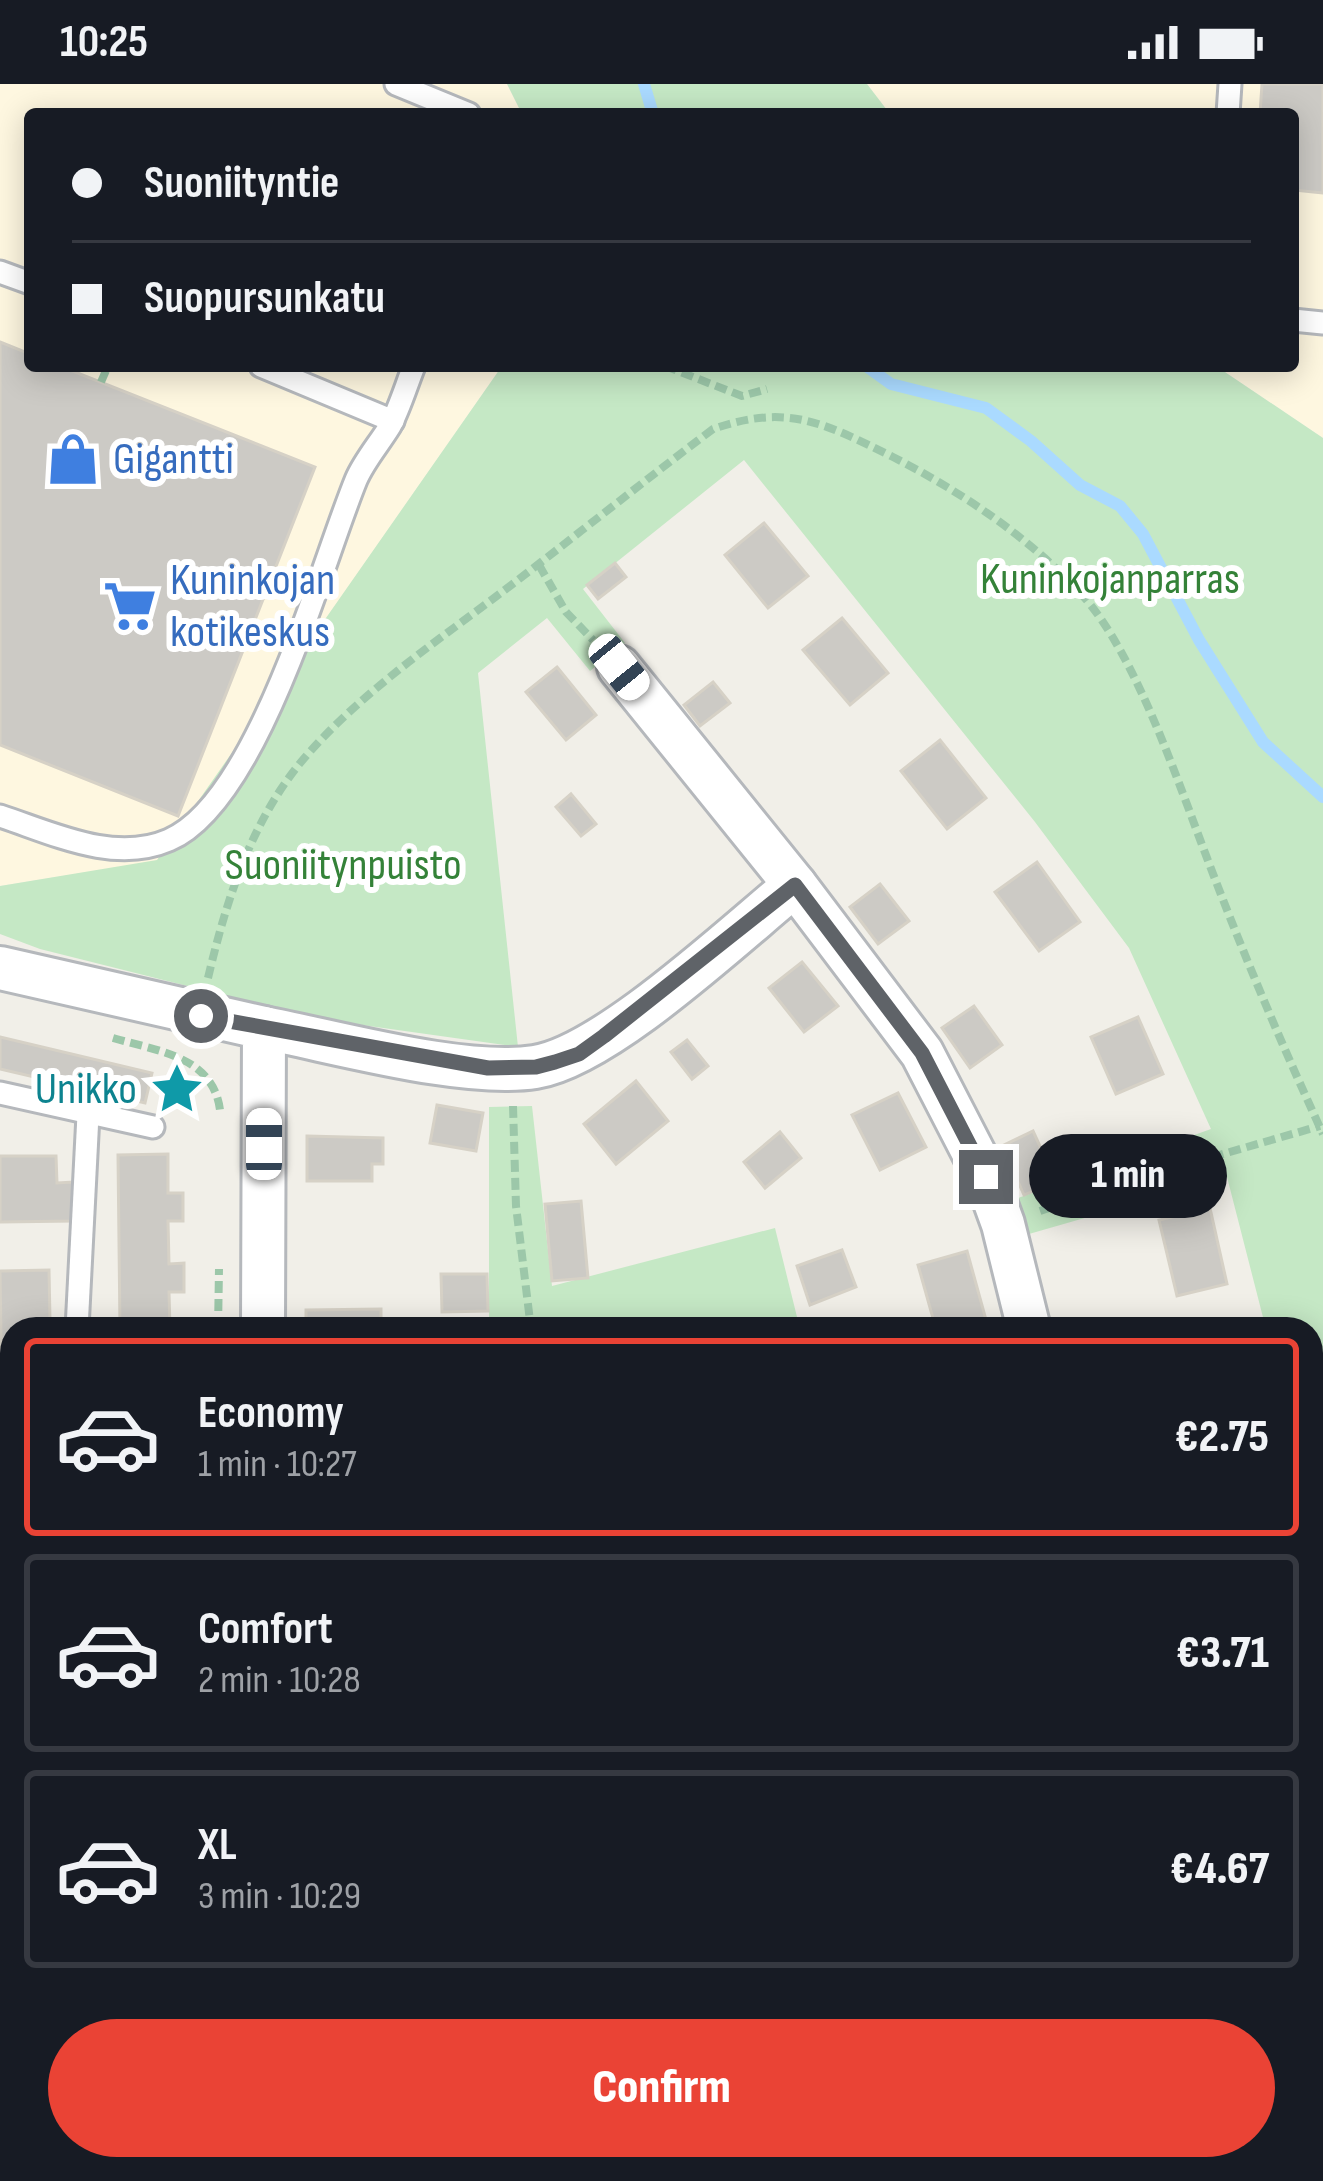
<!DOCTYPE html>
<html lang="en">
<head>
<meta charset="utf-8">
<style>
  body { margin:0; font-family:"Sofia Sans Condensed",sans-serif; background:#20242c; color:#f1f3f6; height:100vh; display:flex; flex-direction:column; font-size:45px; white-space:nowrap }
  * { box-sizing:border-box; margin:0 }
  p { font-size:39px; color:#9ea1a6 }
  .icon { flex:none; width:66px; height:66px; fill:none; stroke:currentColor; stroke-width:2; stroke-linecap:round; stroke-linejoin:round }
  .map { position:relative; flex:1; overflow:hidden }
  .sheet { position:absolute; left:0px; top:1233px; width:1323px; height:864px; display:flex; flex-direction:column; background:#171b24; border-radius:36px 36px 0 0; box-shadow:0 6px 30px #0003 }
  .sheet>* { flex:none }
  .top-card { position:absolute; left:24px; top:24px; width:1275px; height:264px; border-radius:12px; box-shadow:0 6px 30px #0003; display:grid; align-content:center; height:264px; padding:0 48px; background:#171b24 }
  .end { position:absolute; width:54px; height:54px; margin:-27px; border:15px solid #5f6368; background:#fff; box-shadow:0 0 0 6px #fff }
  .from { border-radius:50% }
  .bubble { position:absolute; height:84px; border-radius:42px; background:#171b24; box-shadow:0 6px 30px #0003; font-size:39px; font-weight:800; line-height:84px; text-align:center }
  .car { position:absolute; width:36px; height:72px; margin:-36px -18px; border-radius:15px; box-shadow:0 0 9px 3px #0007; background:linear-gradient(#fff 24%,#345 0 40%,#fff 0 76%,#345 0 86%,#fff 0) }
  .top-card b { display:flex; align-items:center; gap:42px; height:114px; font-size:45px }
  .top-card b+b { border-top:3px solid #363941 }
  .top-card i { width:30px; height:30px; background:#f1f3f6 }
  ul { padding:21px 0 0; list-style:none }
  li { display:flex; align-items:center; gap:36px; height:198px; margin:0 24px 18px; padding:0 24px; border:6px solid #363941; border-radius:12px }
  li div { flex:1 }
  li b { display:block; font-size:45px }
  li em { font-style:normal; font-weight:800 }
  li.active { border-color:#ea4335 }
  li>.icon { width:108px; height:108px; stroke-width:1.5 }
  .button { display:flex; gap:24px; margin-top:auto; padding:24px 48px }
  .button a { flex:1; height:138px; border-radius:72px; background:#ea4335; color:#fff; font-size:48px; font-weight:800; line-height:138px; text-align:center }
  .status { display:flex; justify-content:space-between; align-items:center; height:84px; padding:0 60px; background:#171b24; direction:ltr }
  .status svg { height:33px; fill:currentColor }
  .map>svg:first-child { display:block }
  .commercial { fill:#fef7e0 }
  .green { fill:#c5e8c5 }
  .lines { fill:none; stroke-linecap:round; stroke-linejoin:round }
  .stream { stroke:#aadaff; stroke-width:12 }
  .building { fill:#cccac5; stroke:#d6d1c6; stroke-width:3 }
  .lane-casing { stroke:#b5b8bc; stroke-width:27 }
  .street-casing { stroke:#b5b8bc; stroke-width:48 }
  .path { stroke:#9cc7a9; stroke-width:8; stroke-dasharray:12 6; stroke-linecap:butt }
  .lane { stroke:#fff; stroke-width:21 }
  .street { stroke:#fff; stroke-width:42 }
  .route { stroke:#5f6368; stroke-width:15 }
  .labels { text-anchor:middle; dominant-baseline:central; stroke-width:12; stroke-linejoin:round; paint-order:stroke }
  .shop-label { font-size:45px; fill:#366cbe; stroke:#fff; text-anchor:start }
  .park-label { font-size:45px; fill:#348238; stroke:#fff }
  .culture-label { font-size:45px; fill:#0d838f; stroke:#fff; text-anchor:end }
</style>
</head>
<body>
<div class="status"><b>10:25</b><svg viewBox="0 0 49 12"><path d="M0 12V9h3v3zM5 12V6h3v6zM10 12V3h3v9zM15 12V0h3v12zM26 1h20v11H26zM47 4h2v5h-2z"/></svg></div>
<div class="map">
<svg width="1323" height="2097" viewBox="0 0 1323 2097">
  <rect width="100%" height="100%" fill="#f1efe8"/>
  <g class="commercial">
    <polygon points="0,0 507,0 522,30 30,30 30,282 502,282 157,777 0,802"/>
    <polygon points="867,0 1323,0 1323,354 1216,282 1293,282 1293,30 890,30"/>
  </g>
  <g class="green">
    <polygon points="507,0 867,0 890,30 522,30"/>
    <polygon points="502,282 1216,282 1323,354 1323,1474 1311,1426 1311,1245 1266,1245 1227,1093 1029,1150 1018,1114 1211,1045 1129,864 1035,738 744,376 583,505 625,559 590,587 547,534 478,589 518,963 319,935 40,865 0,850 0,802 157,776"/>
    <polygon points="532,1022 552,1202 775,1144 800,1245 489,1245 489,1023"/>
    <polygon points="107,2085 605,2085 608,2097 105,2097"/>
  </g>
  <g class="lines">
    <g class="stream">
      <polyline points="644,0 653,30"/>
      <polyline points="866,282 891,300 986,324 1031,357 1080,401 1120,422 1143,450 1199,556 1263,658 1323,713"/>
    </g>
  </g>
  <g class="building">
    <polygon points="1262,0 1323,0 1323,109 1293,106 1293,30 1260,30"/>
    <polygon points="0,258 30,270 30,282 60,282 315,383 178,732 0,661"/>
    <polygon points="764,439 808,492 768,524 725,471"/>
    <polygon points="615,479 626,493 598,515 587,501"/>
    <polygon points="842,534 888,589 850,621 803,566"/>
    <polygon points="557,583 596,631 566,656 526,608"/>
    <polygon points="713,598 730,619 700,642 684,621"/>
    <polygon points="940,656 986,714 947,745 901,687"/>
    <polygon points="571,710 596,740 581,752 556,723"/>
    <polygon points="1037,778 1080,838 1039,867 995,808"/>
    <polygon points="880,800 909,837 878,860 850,823"/>
    <polygon points="802,878 838,922 804,948 769,904"/>
    <polygon points="974,922 1002,961 970,984 942,944"/>
    <polygon points="1138,933 1163,990 1116,1010 1091,953"/>
    <polygon points="0,953 152,989 145,1019 0,985"/>
    <polygon points="687,956 708,982 692,995 671,968"/>
    <polygon points="636,997 668,1037 616,1080 584,1040"/>
    <polygon points="898,1009 926,1063 880,1086 852,1031"/>
    <polygon points="437,1021 483,1029 476,1067 430,1059"/>
    <polygon points="1033,1047 1056,1097 1024,1111 1002,1062"/>
    <polygon points="780,1048 801,1074 765,1104 744,1078"/>
    <polygon points="307,1052 383,1054 383,1080 372,1080 372,1097 307,1097"/>
    <polygon points="168,1070 168,1109 183,1109 183,1137 168,1137 169,1180 184,1179 184,1208 169,1208 170,1245 120,1245 118,1071"/>
    <polygon points="0,1072 56,1072 57,1099 73,1098 73,1137 0,1138"/>
    <polygon points="581,1117 588,1194 552,1197 545,1120"/>
    <polygon points="1210,1124 1227,1200 1177,1212 1159,1136"/>
    <polygon points="842,1166 856,1203 810,1221 797,1182"/>
    <polygon points="967,1167 988,1243 936,1245 918,1181"/>
    <polygon points="49,1186 50,1236 65,1236 65,1245 12,1245 12,1320 2,1320 0,1187"/>
    <polygon points="441,1190 487,1190 488,1227 442,1228"/>
    <polygon points="381,1225 381,1245 306,1245 306,1226"/>
    <rect x="0" y="1344" width="12" height="30"/>
    <rect x="0" y="1415" width="12" height="30"/>
    <polygon points="0,1471 12,1473 12,1617 0,1615"/>
    <polygon points="1323,1579 1323,1660 1311,1663 1311,1582"/>
    <polygon points="11,1662 12,1662 12,1731 0,1730 0,1672 9,1674"/>
    <polygon points="0,1776 12,1778 8,1809 0,1807"/>
    <polygon points="27,2085 92,2085 90,2097 25,2097"/>
    <polygon points="737,2085 787,2085 790,2097 740,2097"/>
    <polygon points="870,2085 918,2085 920,2090 873,2097"/>
    <polygon points="981,2085 1087,2085 1041,2097 984,2097"/>
  </g>
  <g class="lines">
    <g class="lane-casing">
      <g id="lane">
        <polyline points="396,0 469,30"/>
        <polyline points="1228,30 1230,0"/>
        <polyline points="0,188 30,199"/>
        <polyline points="1293,236 1323,239"/>
        <polyline points="261,282 393,337"/>
        <path d="M0,732C52,749 114,780 169,756C258,718 320,484 356,396C364,377 379,360 390,342C400,323 406,302 414,282"/>
        <polyline points="0,1009 153,1043"/>
        <polyline points="77,1245 88,1031"/>
        <polyline points="0,1829 12,1830"/>
        <polyline points="0,1933 12,1867"/>
      </g>
    </g>
    <g class="street-casing">
      <g id="street">
        <polyline points="619,583 795,801 922,969 986,1093 1003,1140 1029,1245"/>
        <polyline points="0,884 264,944 263,1245"/>
        <path d="M264,944C337,958 464,994 535,983C606,972 735,850 795,801"/>
        <polyline points="1311,2059 1323,2056"/>
        <polyline points="829,2085 832,2097"/>
        <polyline points="1161,2097 1211,2085"/>
      </g>
    </g>
    <g class="path">
      <polyline points="665,282 742,312 767,305"/>
      <polyline points="101,298 108,282"/>
      <polyline points="539,481 566,528 593,556"/>
      <path d="M208,894C226,818 250,740 301,678C359,609 439,556 510,502C578,450 644,397 713,345C788,319 824,339 893,373C960,407 1032,455 1083,512C1136,571 1178,698 1207,774C1242,867 1281,959 1323,1050"/>
      <path d="M113,954C157,967 213,972 220,1026"/>
      <polyline points="513,1022 516,1122 531,1245"/>
      <polyline points="1040,1127 1119,1100 1320,1042"/>
      <polyline points="218,1245 219,1185"/>
      <polyline points="8,2020 12,2021"/>
      <polyline points="501,2085 502,2097"/>
      <polyline points="104,2097 106,2085"/>
      <polyline points="127,2097 129,2085"/>
    </g>
    <use href="#lane" class="lane"/>
    <use href="#street" class="street"/>
  </g>
  <g class="lines">
    <polyline class="route" points="201,932 488,984 536,983 555,978 579,970 604,952 795,801 922,969 986,1093"/>
  </g>
  <defs>
    <g id="shop-bare" transform="scale(4.14)"><path d="M-5-2.5h2.3a2.7 3.5 0 0 1 5.4 0H5L5.5 6h-11ZM-1.5-2.5h3a1.5 2.3 0 0 0-3 0Z" fill="#3f7fe0" stroke="#fff" stroke-width="2.5" paint-order="stroke"/></g>
    <g id="supermarket-bare" transform="scale(4.14)"><path d="M-6-5.5h2.5l.6 2H6L4.5 2H-2.5L-4.4-4H-6ZM-1.5 3.2a1.3 1.3 0 1 0 .1 0ZM3 3.2a1.3 1.3 0 1 0 .1 0Z" fill="#3f7fe0" stroke="#fff" stroke-width="2.5" paint-order="stroke"/></g>
    <g id="sight-bare" transform="scale(4.14)"><path d="M0-6L1.8-2.2L6-1.7L2.9 1.2L3.7 5.4L0 3.3L-3.7 5.4L-2.9 1.2L-6-1.7L-1.8-2.2Z" fill="#0f9aa8" stroke="#fff" stroke-width="2.5" paint-order="stroke"/></g>
  </defs>
  <g fill-rule="evenodd">
    <use href="#shop-bare" x="73" y="375"/>
    <use href="#supermarket-bare" x="130" y="522"/>
    <use href="#sight-bare" x="177" y="1005"/>
  </g>
  <g class="labels">
    <g class="shop-label">
      <text x="113" y="375">Gigantti</text>
      <text x="170" y="496">Kuninkojan<tspan x="170" dy="52">kotikeskus</tspan></text>
    </g>
    <g class="park-label">
      <text x="1110" y="495">Kuninkojanparras</text>
      <text x="343" y="781">Suoniitynpuisto</text>
    </g>
    <g class="culture-label">
      <text x="137" y="1005">Unikko</text>
    </g>
  </g>
</svg>
<i class="end from" style="left:201px;top:932px"></i>
<i class="end" style="left:986px;top:1093px"></i>
<div class="bubble" style="left:1029px;top:1050px;width:198px">1 min</div>
<i class="car" style="left:619px;top:583px;rotate:141deg"></i>
<i class="car" style="left:264px;top:1060px;rotate:0deg"></i>
<div class="top-card">
<b><i class="from"></i>Suoniityntie</b>
<b><i></i>Suopursunkatu</b>
</div>
<section class="sheet">
<ul>
<li class="active"><svg class="icon" aria-label="car" viewBox="0 0 24 24"><path d="M5 17H2v-5l4-1 3-4h7l3 4 3 1v5h-3M9 17h6M6 11h13"/><circle cx="7" cy="17" r="2"/><circle cx="17" cy="17" r="2"/></svg><div><b>Economy</b><p>1 min · 10:27</p></div><em>€2.75</em></li>
<li><svg class="icon" aria-label="car" viewBox="0 0 24 24"><path d="M5 17H2v-5l4-1 3-4h7l3 4 3 1v5h-3M9 17h6M6 11h13"/><circle cx="7" cy="17" r="2"/><circle cx="17" cy="17" r="2"/></svg><div><b>Comfort</b><p>2 min · 10:28</p></div><em>€3.71</em></li>
<li><svg class="icon" aria-label="car" viewBox="0 0 24 24"><path d="M5 17H2v-5l4-1 3-4h7l3 4 3 1v5h-3M9 17h6M6 11h13"/><circle cx="7" cy="17" r="2"/><circle cx="17" cy="17" r="2"/></svg><div><b>XL</b><p>3 min · 10:29</p></div><em>€4.67</em></li>
</ul>
<div class="button"><a>Confirm</a></div>
</section>
</div>
</body>
</html>
